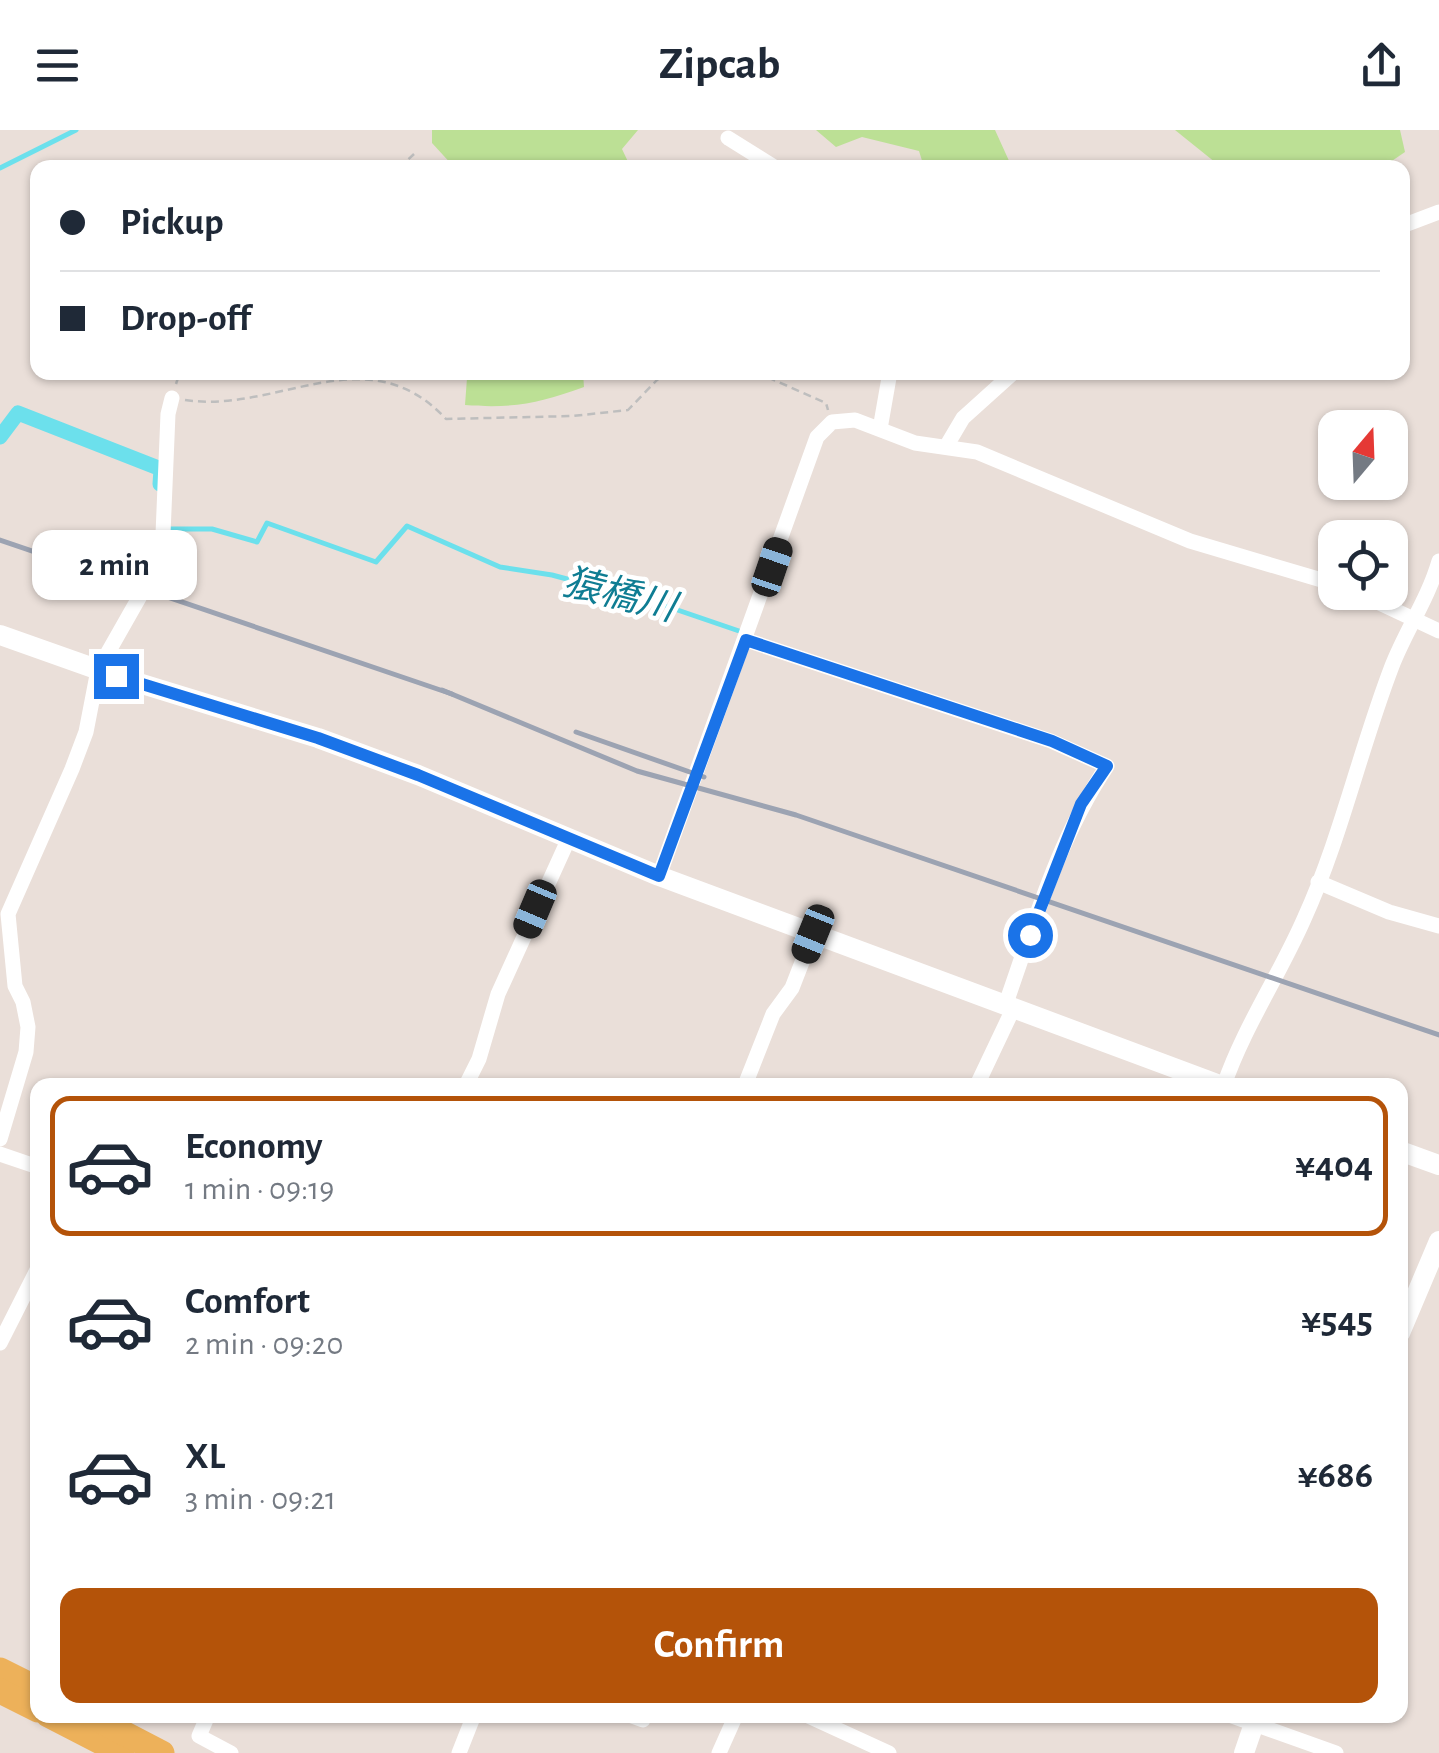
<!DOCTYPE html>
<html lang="en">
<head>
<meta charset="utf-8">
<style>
  body { margin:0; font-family:"Alegreya Sans","Noto Sans JP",sans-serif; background:#f6f6f7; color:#1f2937; height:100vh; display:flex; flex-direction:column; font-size:38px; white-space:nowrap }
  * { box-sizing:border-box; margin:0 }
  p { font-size:32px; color:#747a83 }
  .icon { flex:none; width:55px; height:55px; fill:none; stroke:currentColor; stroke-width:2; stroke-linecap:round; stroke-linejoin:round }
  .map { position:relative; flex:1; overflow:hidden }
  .details { position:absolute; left:30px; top:948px; width:1378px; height:645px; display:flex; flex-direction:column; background:#fff; border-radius:20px; box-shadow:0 2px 8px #0004 }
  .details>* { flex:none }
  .hud { position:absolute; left:30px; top:30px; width:1380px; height:220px; border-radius:20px; box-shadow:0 2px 8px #0004; display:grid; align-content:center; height:220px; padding:0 30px; background:#fff }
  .needle { width:65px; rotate:19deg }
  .buttons { position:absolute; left:1318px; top:280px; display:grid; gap:20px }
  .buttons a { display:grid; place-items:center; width:90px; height:90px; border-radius:20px; background:#fff; box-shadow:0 2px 8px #0004; font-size:50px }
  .end { position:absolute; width:45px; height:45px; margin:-22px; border:12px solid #1a73e8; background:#fff; box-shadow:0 0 0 5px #fff }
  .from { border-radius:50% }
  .bubble { position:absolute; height:70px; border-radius:20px; background:#fff; box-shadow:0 2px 8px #0004; font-size:32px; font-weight:600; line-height:70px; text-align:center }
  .car { position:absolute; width:30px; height:60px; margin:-30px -15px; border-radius:12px; box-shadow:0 0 8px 2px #0007; background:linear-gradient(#222 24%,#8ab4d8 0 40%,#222 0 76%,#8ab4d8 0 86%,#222 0) }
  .hud b { display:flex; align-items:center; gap:35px; height:95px; font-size:38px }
  .hud b+b { border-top:2px solid #e0e1e3 }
  .hud i { width:25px; height:25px; background:#1f2937 }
  ul { padding:18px 0 0; list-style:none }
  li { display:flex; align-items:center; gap:30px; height:140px; margin:0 20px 15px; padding:0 10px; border:5px solid transparent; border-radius:20px }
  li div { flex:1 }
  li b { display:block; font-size:38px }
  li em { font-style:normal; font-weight:600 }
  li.selected { border-color:#b45309 }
  li>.icon { width:90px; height:90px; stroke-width:1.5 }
  .button { display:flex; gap:20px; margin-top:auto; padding:20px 30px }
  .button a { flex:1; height:115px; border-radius:20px; background:#b45309; color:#fff; font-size:40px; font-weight:600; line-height:115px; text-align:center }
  header { display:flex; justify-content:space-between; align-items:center; height:130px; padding:0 30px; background:#fff; font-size:45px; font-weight:600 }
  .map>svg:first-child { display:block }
  .green { fill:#bce095 }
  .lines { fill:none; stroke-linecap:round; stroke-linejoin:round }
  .stream { stroke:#6ce0ec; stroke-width:5 }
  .canal { stroke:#6ce0ec; stroke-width:15 }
  .path { stroke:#bebebe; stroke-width:2.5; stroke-dasharray:8 5; stroke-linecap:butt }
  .minor { stroke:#fff; stroke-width:15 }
  .tertiary { stroke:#fff; stroke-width:20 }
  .primary { stroke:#edb15a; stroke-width:25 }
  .rail { stroke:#9ca3b2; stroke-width:5 }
  .route { stroke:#1a73e8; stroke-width:12 }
  .labels { text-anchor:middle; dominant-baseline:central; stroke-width:9; stroke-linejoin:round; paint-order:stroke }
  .water-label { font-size:38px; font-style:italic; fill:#0f7d93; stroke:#fff }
</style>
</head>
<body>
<header><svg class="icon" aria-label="menu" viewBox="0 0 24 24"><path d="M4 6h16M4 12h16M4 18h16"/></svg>Zipcab<svg class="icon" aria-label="share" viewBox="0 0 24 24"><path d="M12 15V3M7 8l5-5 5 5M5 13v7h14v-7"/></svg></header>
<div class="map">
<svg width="1439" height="1623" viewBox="0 0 1439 1623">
  <rect width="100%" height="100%" fill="#eadfd9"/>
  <g class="green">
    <polygon points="432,0 638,0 622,19 631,38 454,37 432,13"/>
    <polygon points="816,0 995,0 1010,33 1008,37 924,37 919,21 862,7 836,17"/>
    <polygon points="1175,0 1400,0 1405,22 1383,37 1221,37"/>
    <path d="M462,243H583L584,257C540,273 512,279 465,275L467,248Z"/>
  </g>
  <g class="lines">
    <g class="stream">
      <polyline points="0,38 76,0"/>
      <polyline points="168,399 212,399 257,412 267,393 376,432 407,396 500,437 552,445 660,474 742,502"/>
    </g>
    <polyline class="canal" points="0,307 18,283 161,339 160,354"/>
    <g class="path">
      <polyline points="399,38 414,24"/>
      <polyline points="756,242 826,273 828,280"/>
      <polyline points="176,254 180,242"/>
      <path d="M185,270C278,284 367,204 446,289L573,286L628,280L657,250L669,242"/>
    </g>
    <g class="minor">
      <polyline points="728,8 776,38"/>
      <polyline points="1402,96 1439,82"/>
      <polyline points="880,299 890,242"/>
      <polyline points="947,315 963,288 1014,242"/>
      <polyline points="1356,462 1439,501"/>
      <path d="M746,510L1051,611L1107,636C1058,709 1034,794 1005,876"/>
      <polyline points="659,746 817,307 832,292 855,290 915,313 977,322 1190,411 1335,454"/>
      <polyline points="1318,752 1389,782 1439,796"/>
      <polyline points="466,955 479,929 498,864 569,708"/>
      <polyline points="745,955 773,884 792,858 813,804"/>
      <polyline points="977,955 1013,879"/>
      <path d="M1224,955C1244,897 1279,846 1304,789C1341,708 1360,619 1392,536C1406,500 1428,469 1439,431"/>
      <polyline points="0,1009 26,922 28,897 23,872 15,856 8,784 72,639 86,602 98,540 144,459 163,404 168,284 172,268"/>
      <polyline points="0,1024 38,1037"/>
      <polyline points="0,1213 38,1138"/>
      <polyline points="208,1585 199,1606 231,1623"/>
      <polyline points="629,1585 643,1590 645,1585"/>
      <polyline points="806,1585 889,1623"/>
      <polyline points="1229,1585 1336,1623"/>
      <polyline points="459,1623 474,1585"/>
      <polyline points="719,1623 736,1585"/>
    </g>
    <g class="tertiary">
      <polyline points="0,505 116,546 318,608 418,645 659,746 1220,955"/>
      <polyline points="1400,1021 1439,1035"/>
      <polyline points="1400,1203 1439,1111"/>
      <polyline points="1244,1623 1257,1585"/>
    </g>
    <g class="primary">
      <polyline points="0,1540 38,1559"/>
      <polyline points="0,1561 38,1580"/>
      <polyline points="48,1585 122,1623"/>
      <polyline points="89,1585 162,1623"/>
    </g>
    <g class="rail">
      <polyline points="0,410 452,564"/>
      <polyline points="442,560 637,641 796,685 1439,905"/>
      <polyline points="576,602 704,647"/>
    </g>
  </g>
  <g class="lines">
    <polyline class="route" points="116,546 318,608 418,645 659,746 746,510 1052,611 1107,636 1081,674 1030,805"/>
  </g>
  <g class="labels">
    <g class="water-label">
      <text transform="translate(619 466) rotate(14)">猿橋川</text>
    </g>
  </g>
</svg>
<div class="buttons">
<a><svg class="needle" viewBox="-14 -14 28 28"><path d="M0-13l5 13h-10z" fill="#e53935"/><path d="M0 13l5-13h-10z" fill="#747a83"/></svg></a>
<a><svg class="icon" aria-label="locate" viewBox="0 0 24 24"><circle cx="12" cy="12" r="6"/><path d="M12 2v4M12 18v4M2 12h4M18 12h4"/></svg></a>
</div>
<i class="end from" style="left:1030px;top:805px"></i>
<i class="end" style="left:116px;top:546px"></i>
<div class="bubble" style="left:32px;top:400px;width:165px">2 min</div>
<i class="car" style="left:772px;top:437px;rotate:19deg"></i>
<i class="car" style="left:535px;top:779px;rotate:203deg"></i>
<i class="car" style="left:813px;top:804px;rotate:202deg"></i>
<div class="hud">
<b><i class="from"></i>Pickup</b>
<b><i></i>Drop-off</b>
</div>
<section class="details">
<ul>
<li class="selected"><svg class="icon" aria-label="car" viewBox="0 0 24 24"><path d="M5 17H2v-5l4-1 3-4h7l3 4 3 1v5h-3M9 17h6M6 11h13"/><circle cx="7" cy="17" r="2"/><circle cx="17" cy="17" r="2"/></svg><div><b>Economy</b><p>1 min · 09:19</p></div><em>¥404</em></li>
<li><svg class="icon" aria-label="car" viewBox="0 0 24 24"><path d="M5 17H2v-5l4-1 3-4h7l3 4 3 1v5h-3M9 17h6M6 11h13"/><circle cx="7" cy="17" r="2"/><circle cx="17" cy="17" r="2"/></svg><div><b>Comfort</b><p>2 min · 09:20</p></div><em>¥545</em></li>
<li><svg class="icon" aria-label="car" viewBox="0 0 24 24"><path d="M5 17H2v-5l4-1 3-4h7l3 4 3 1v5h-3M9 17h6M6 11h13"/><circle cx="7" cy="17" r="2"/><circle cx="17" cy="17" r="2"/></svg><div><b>XL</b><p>3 min · 09:21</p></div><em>¥686</em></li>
</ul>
<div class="button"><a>Confirm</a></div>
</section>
</div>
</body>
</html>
